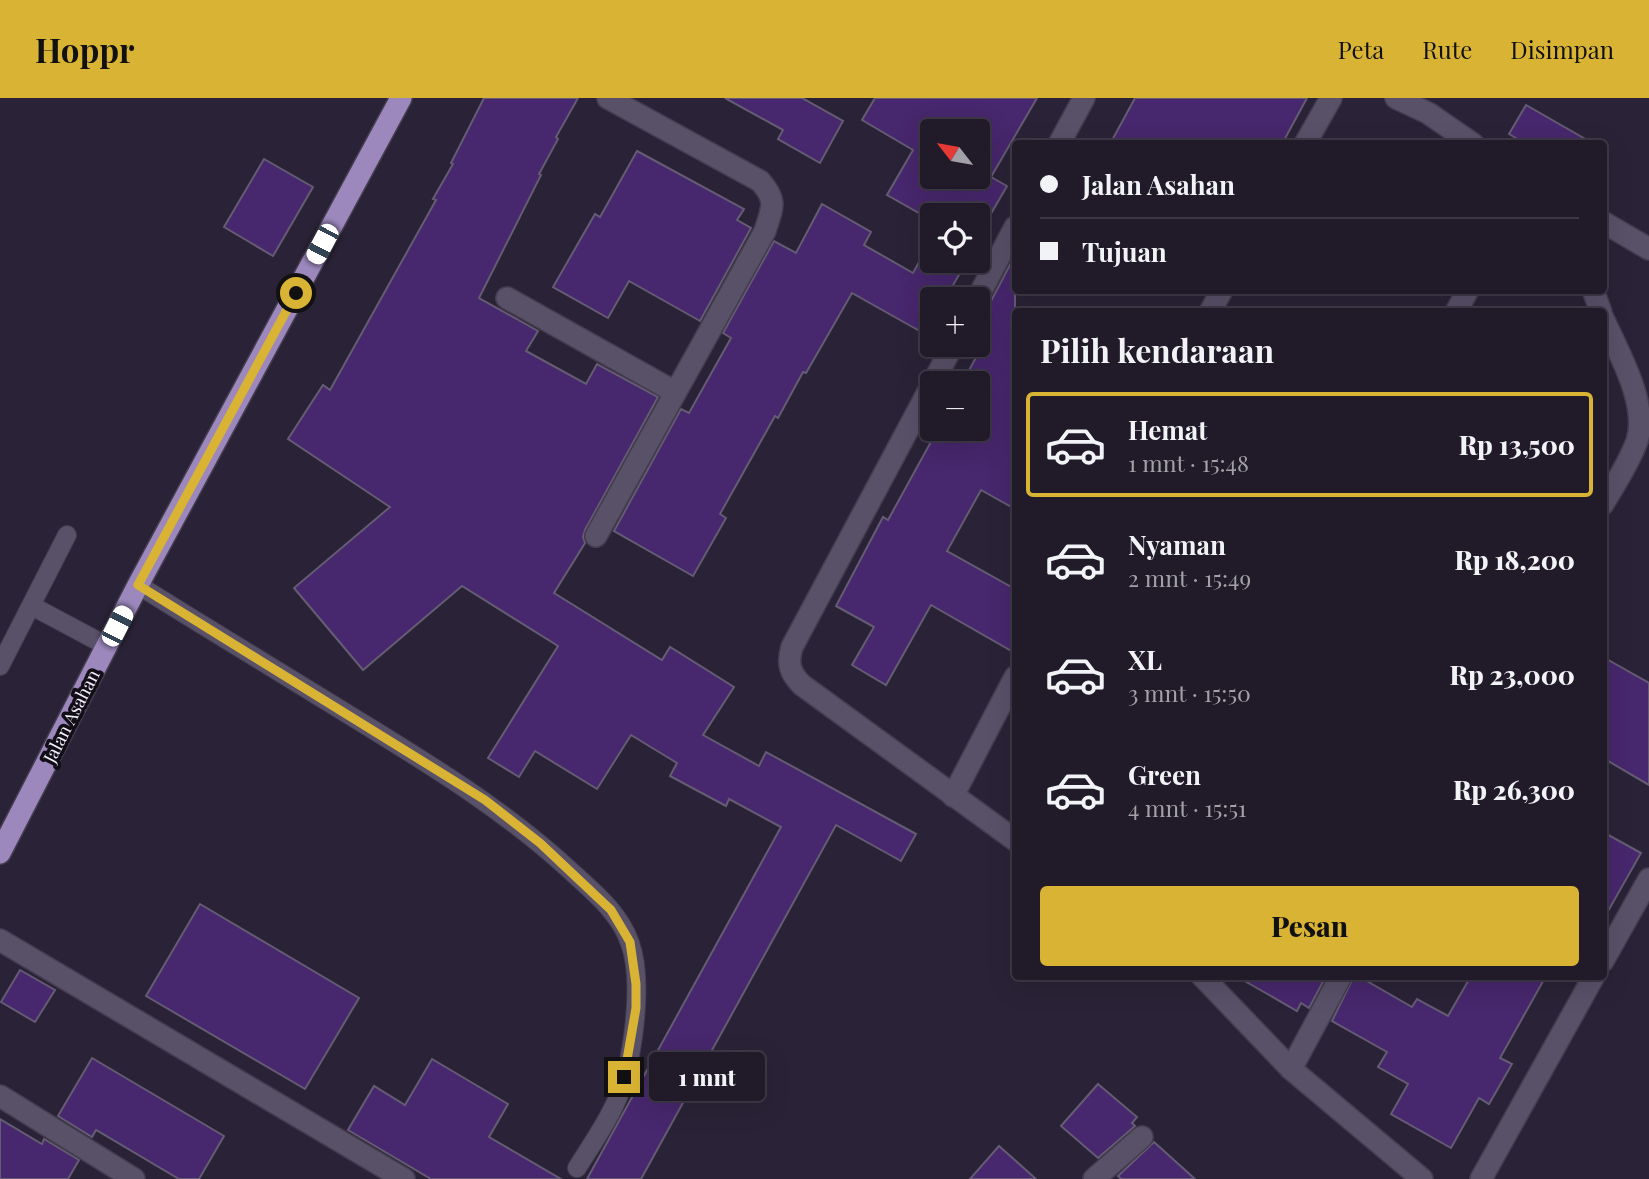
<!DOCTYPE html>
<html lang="id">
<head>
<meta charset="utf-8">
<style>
  body { margin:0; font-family:"Playfair Display",serif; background:#2d2735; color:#f1f3f6; height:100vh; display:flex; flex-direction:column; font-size:26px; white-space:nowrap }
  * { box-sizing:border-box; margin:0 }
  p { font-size:23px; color:#a2a1a8 }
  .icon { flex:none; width:38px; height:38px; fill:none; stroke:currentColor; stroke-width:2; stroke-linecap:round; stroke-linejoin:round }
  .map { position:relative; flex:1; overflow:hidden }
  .drawer { position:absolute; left:1012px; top:210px; width:595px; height:672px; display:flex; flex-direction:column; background:#201a29; border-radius:7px; box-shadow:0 7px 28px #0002,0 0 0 2px #3d3846 }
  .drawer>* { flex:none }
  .banner { position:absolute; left:1012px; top:42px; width:595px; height:154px; border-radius:7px; box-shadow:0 7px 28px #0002,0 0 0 2px #3d3846; display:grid; align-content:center; height:154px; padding:0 28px; background:#201a29 }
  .needle { width:46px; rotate:301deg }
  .controls { position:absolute; left:920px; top:21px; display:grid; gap:14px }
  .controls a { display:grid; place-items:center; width:70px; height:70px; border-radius:7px; background:#201a29; box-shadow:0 7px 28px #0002,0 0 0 2px #3d3846; font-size:35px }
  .end { position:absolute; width:32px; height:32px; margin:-16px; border:9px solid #d9b334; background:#111; box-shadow:0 0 0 4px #111 }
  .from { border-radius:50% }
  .bubble { position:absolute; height:49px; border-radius:7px; background:#201a29; box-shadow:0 7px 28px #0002,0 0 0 2px #3d3846; font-size:23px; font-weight:800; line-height:49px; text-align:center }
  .car { position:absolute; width:21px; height:42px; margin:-21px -10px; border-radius:9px; box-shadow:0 0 5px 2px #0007; background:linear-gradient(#fff 24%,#345 0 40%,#fff 0 76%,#345 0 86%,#fff 0) }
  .banner b { display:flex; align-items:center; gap:24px; height:66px; font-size:26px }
  .banner b+b { border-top:2px solid #3d3846 }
  .banner i { width:18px; height:18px; background:#f1f3f6 }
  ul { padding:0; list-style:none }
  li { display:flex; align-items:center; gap:21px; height:105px; margin:0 14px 10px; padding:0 14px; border:4px solid transparent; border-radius:7px }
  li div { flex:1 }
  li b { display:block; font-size:26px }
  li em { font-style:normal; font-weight:800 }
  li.current { border-color:#d9b334 }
  li>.icon { width:63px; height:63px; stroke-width:1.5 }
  h2 { padding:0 28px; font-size:32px; line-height:84px }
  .action { display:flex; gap:14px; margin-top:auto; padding:14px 28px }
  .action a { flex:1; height:80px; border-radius:7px; background:#d9b334; color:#111; font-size:28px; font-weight:800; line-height:80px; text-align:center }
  header { display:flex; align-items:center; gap:42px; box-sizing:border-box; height:98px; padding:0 35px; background:#d9b334; color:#111 }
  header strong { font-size:33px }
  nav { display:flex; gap:38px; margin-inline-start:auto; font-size:24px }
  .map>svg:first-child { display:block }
  .building { fill:#47276d; stroke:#645c73; stroke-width:2; fill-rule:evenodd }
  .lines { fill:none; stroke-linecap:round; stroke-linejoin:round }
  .lane-casing { stroke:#443d4f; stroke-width:20 }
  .street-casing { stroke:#443d4f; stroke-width:24 }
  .primary-casing { stroke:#443d4f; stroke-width:24 }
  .lane { stroke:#595168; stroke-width:18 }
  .street { stroke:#595168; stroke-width:21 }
  .primary { stroke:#9c88bd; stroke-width:21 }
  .route { stroke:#d9b334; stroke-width:9 }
  .labels { text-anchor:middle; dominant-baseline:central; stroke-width:7; stroke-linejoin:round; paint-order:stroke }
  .street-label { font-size:18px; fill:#f4effd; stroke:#110e17 }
</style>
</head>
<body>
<header>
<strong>Hoppr</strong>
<nav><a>Peta</a><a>Rute</a><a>Disimpan</a></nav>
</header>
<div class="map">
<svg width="1649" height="1081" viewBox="0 0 1649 1081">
  <rect width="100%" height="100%" fill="#2a2337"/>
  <g class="building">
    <polygon points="484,0 578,0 556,39 558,41 539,76 541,77 479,200 538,233 526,253 586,286 597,266 658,299 585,432 583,439 585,445 554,495 662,562 670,549 734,589 703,637 759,668 766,654 916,736 901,763 836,727 641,1081 587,1081 781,729 729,701 726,708 670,678 677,665 631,637 597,691 535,653 519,679 488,660 558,548 462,488 363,572 294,490 390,409 288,341 323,287 330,292 436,102 433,101 453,66 451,65"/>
    <polygon points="725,0 802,0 843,23 820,65 778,41 783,32"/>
    <path d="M875,0H1037L991,79L1007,88L978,138V117H933V123L887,97L913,52L862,22ZM933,33H978V79H933Z"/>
    <polygon points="1135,0 1307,0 1282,46 1110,46"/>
    <polygon points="1526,7 1594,46 1526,46 1509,36"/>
    <polygon points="637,53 744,111 737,122 751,130 700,223 629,183 608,220 553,189 595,116 600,119"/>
    <polygon points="264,61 313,89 273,158 224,129"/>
    <polygon points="822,106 871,134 864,147 913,175 933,139 933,163 967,163 945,201 933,201 933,223 925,236 852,195 806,275 803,274 778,320 775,318 720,416 726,420 693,478 614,433 681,311 689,315 731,240 723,235 774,143 796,155"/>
    <polygon points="1012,163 1015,163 1015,411 981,392 947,453 1015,491 1015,555 931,507 886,587 852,567 874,529 836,508 883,419 888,422 938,331 978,331 978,285 962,285 978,256 978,214 989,207"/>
    <polygon points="1603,559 1649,585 1649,687 1603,660"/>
    <polygon points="1603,734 1641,755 1603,822"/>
    <polygon points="200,806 359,900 305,991 146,898"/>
    <polygon points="20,872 55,892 35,924 1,904"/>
    <polygon points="1236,878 1326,878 1309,910 1301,905 1297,913"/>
    <polygon points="1354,878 1358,878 1412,909 1417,901 1448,918 1471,878 1546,878 1500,960 1512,966 1489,1006 1479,1000 1451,1050 1391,1016 1408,986 1378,969 1387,954 1332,923"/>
    <polygon points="92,960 224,1038 199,1081 179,1081 96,1032 92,1039 58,1018"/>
    <polygon points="432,961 508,1006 489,1039 561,1081 431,1081 348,1032 374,988 405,1007"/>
    <polygon points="1098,986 1137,1019 1132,1025 1135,1028 1098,1060 1061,1028"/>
    <polygon points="0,1021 42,1046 44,1041 79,1062 68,1081 0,1081"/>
    <polygon points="1154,1044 1195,1081 1121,1081 1118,1078"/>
    <polygon points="999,1048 1036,1081 970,1081"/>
  </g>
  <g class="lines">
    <g class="lane-casing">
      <g id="lane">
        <path d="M138,487C207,530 276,572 346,615C427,665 503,710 574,776C596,796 620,816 630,845C644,884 633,969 615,1006C605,1028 590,1049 577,1070"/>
        <polyline points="32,508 107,548"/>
        <polyline points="0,568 67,437"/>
      </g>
    </g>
    <g class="street-casing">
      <g id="street">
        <polyline points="1396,0 1428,15 1473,46"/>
        <polyline points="1059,46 1084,0"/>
        <polyline points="1305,46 1331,0"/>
        <polyline points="1603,124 1649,151"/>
        <polyline points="1593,192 1601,214"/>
        <polyline points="507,200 675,294"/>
        <polyline points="977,201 1015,129"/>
        <polyline points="1210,214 1222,192"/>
        <polyline points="1456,214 1468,192"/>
        <path d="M1603,220C1618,254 1649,306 1637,343C1629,365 1615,386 1603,406"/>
        <path d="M953,247L792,549C787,566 790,575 802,587L1015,742"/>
        <path d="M596,438L765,133C772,110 778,103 760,83L608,0"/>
        <polyline points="953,698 1015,579"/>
        <polyline points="0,842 404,1081"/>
        <polyline points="1603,863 1649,781"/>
        <polyline points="1202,878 1291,971 1422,1081"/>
        <polyline points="1291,971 1341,878"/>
        <polyline points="0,998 134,1081"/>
        <polyline points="1094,1081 1142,1039"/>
        <polyline points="1481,1081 1594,878"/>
      </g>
    </g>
    <g class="primary-casing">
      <polyline id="primary" points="0,755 138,487 401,0"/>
    </g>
    <use href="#lane" class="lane"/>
    <use href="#street" class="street"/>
    <use href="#primary" class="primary"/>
  </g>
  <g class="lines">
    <polyline class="route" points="296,195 138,487 485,702 540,745 611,812 630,844 636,886 636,910 624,979"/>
  </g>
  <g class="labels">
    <g class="street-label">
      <text transform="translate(71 618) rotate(-63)">Jalan Asahan</text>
    </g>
  </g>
</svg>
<div class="controls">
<a><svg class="needle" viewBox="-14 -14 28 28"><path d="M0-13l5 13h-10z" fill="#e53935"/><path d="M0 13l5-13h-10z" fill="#a2a1a8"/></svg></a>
<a><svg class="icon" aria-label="locate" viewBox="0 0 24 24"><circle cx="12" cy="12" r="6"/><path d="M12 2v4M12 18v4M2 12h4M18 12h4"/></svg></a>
<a>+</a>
<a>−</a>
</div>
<i class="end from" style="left:296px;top:195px"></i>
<i class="end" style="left:624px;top:979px"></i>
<div class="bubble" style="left:649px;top:954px;width:116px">1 mnt</div>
<i class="car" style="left:322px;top:146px;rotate:208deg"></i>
<i class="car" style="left:117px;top:528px;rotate:27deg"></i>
<div class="banner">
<b><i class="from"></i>Jalan Asahan</b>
<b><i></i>Tujuan</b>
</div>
<section class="drawer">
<h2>Pilih kendaraan</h2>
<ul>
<li class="current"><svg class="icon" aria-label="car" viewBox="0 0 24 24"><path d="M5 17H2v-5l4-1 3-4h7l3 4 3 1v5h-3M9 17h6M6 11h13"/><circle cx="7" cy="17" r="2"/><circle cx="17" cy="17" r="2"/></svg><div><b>Hemat</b><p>1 mnt · 15:48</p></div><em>Rp 13,500</em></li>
<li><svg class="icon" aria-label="car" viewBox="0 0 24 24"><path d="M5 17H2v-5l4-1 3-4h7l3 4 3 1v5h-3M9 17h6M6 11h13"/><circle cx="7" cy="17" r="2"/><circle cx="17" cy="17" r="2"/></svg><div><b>Nyaman</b><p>2 mnt · 15:49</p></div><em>Rp 18,200</em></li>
<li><svg class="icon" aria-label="car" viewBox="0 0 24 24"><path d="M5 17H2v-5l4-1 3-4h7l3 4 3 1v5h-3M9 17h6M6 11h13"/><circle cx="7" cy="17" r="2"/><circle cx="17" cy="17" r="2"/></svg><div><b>XL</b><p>3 mnt · 15:50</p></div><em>Rp 23,000</em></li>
<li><svg class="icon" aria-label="car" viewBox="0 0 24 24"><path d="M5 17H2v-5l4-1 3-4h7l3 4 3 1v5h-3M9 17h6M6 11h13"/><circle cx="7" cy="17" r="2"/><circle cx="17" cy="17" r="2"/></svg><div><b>Green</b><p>4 mnt · 15:51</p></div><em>Rp 26,300</em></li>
</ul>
<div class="action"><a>Pesan</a></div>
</section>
</div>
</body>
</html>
